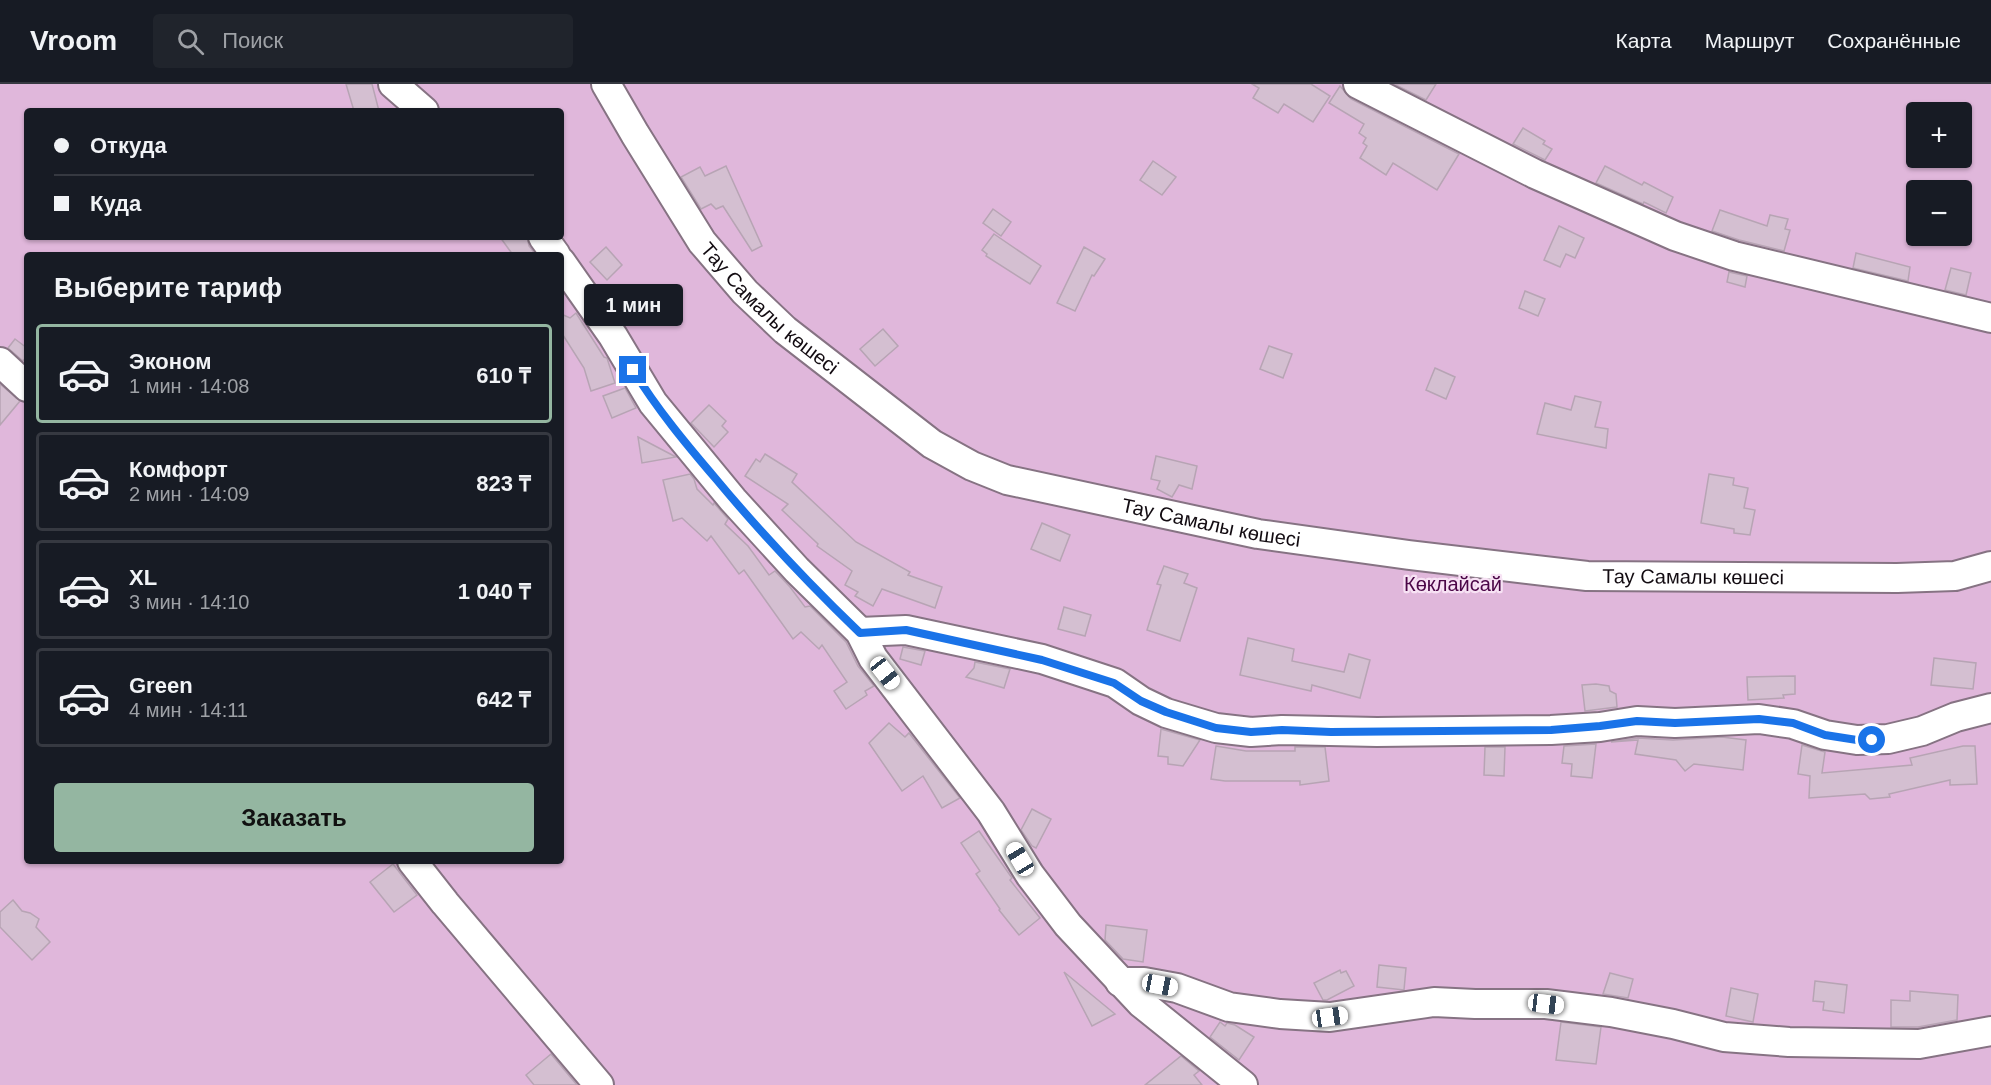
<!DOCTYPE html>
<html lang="ru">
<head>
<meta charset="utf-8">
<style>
  body { margin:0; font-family:Arial,sans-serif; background:#20242c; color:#f1f3f6; height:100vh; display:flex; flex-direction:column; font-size:22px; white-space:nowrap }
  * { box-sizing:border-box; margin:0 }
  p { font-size:20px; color:#9ea1a6 }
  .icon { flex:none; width:33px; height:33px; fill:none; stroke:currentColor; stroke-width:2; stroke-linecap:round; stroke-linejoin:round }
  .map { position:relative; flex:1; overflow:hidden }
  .drawer { position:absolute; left:24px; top:168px; width:540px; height:612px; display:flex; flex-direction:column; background:#171b24; border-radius:6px; box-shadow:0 2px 4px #0004 }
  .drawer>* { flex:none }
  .banner { position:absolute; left:24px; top:24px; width:540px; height:132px; border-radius:6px; box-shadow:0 2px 4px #0004; display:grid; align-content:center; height:132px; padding:0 30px; background:#171b24 }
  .fabs { position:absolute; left:1906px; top:18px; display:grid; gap:12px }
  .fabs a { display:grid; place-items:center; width:66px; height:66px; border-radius:6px; background:#171b24; box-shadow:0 2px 4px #0004; font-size:30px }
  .end { position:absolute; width:27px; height:27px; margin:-14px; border:8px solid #1a73e8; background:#fff; box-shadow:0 0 0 3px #fff }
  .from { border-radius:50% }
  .bubble { position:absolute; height:42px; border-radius:6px; background:#171b24; box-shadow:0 2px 4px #0004; font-size:20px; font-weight:600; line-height:42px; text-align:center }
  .car { position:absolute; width:18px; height:36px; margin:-18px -9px; border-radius:8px; box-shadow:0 0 4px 2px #0007; background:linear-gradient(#fff 24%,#345 0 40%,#fff 0 76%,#345 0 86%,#fff 0) }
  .banner b { display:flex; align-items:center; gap:21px; height:57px; font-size:22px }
  .banner b+b { border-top:2px solid #363941 }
  .banner i { width:15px; height:15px; background:#f1f3f6 }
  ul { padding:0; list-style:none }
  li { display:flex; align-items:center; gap:18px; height:99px; margin:0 12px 9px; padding:0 18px; border:3px solid #363941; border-radius:6px }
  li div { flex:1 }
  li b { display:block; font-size:22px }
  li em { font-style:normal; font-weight:600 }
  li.current { border-color:#94b6a1 }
  li>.icon { width:54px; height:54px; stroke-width:1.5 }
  h2 { padding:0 30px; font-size:27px; line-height:72px }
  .action { display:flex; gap:12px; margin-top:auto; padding:12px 30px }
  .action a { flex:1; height:69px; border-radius:6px; background:#94b6a1; color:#111; font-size:24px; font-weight:600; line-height:69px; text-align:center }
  header { display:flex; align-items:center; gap:36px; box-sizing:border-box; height:84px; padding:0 30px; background:#171b24; border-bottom:2px solid #363941 }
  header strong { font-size:28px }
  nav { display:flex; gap:33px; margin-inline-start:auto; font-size:21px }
  .search { width:420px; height:54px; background:#20242c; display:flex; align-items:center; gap:15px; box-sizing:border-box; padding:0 21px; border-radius:6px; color:#9ea1a6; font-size:22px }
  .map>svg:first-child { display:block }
  .green { fill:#e0b7db; fill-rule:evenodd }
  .building { fill:#d4bfd1; stroke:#b7a4b4; stroke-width:1.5 }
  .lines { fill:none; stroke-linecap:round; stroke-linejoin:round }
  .minor-casing { stroke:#867383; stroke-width:32 }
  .minor { stroke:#fff; stroke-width:28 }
  .route { stroke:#1a73e8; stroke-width:8 }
  .labels { text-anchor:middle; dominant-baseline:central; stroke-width:4.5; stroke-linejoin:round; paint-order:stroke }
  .street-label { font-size:20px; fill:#120b11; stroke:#f7e2f4 }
  .park-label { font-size:20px; fill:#4b0647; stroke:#f7e2f4 }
</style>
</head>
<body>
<header>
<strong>Vroom</strong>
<div class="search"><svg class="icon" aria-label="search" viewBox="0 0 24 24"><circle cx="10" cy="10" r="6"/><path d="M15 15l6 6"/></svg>Поиск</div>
<nav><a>Карта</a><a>Маршрут</a><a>Сохранённые</a></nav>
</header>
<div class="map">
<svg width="1991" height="1001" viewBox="0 0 1991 1001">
  <rect width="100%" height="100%" fill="#f7e2f4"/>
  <path class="green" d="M0,0H1991V1001H0ZM27,27H561V153H27ZM1917,28H1962V74H1917ZM1917,106H1962V152H1917ZM27,171H561V777H27Z"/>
  <g class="building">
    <polygon points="346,0 372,0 379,27 354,27"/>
    <polygon points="1252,0 1311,0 1330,12 1313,38 1284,20 1278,29 1253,14 1259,4"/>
    <polygon points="1394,0 1436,0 1426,16"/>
    <polygon points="1340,2 1351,15 1459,70 1437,106 1393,79 1386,91 1360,74 1367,62 1363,59 1366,54 1359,49 1364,40 1329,19"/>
    <polygon points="1523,44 1545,57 1543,60 1552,65 1545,76 1513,60"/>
    <polygon points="1153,77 1176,93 1162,111 1140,96"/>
    <polygon points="726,82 762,162 752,167 723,122 716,125 711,120 701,125 681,93 700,83 705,92"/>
    <polygon points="1605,82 1642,101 1644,98 1673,113 1666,129 1644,118 1643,120 1596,99"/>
    <polygon points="993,125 1011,138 1001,152 983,139"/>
    <polygon points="1720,126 1767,142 1770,131 1788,135 1785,145 1790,146 1784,167 1739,156 1712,147"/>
    <polygon points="1559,142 1584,154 1575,174 1566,170 1560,183 1544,176"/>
    <polygon points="994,150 1041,182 1030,200 986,172 987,170 982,166"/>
    <polygon points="500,153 527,153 529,162 536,171 513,171"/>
    <polygon points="606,163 622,181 607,196 590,178"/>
    <polygon points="1084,163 1105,175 1094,192 1092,191 1075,227 1057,219"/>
    <polygon points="1856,169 1910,183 1908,197 1853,184"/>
    <polygon points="1951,184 1971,189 1966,211 1945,206"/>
    <polygon points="1729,188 1747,192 1745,203 1727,198"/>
    <polygon points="1525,207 1545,215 1538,232 1519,224"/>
    <polygon points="576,229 604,273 607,274 615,299 591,307 584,284 561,248 561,230 570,234"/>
    <polygon points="883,245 898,262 875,282 860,265"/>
    <polygon points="15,255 27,264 27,272 23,277 8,264"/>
    <polygon points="1269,262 1292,270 1283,294 1260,285"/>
    <polygon points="1435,284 1455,293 1446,315 1426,306"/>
    <polygon points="0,300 20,317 0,341"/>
    <polygon points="625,304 636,324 612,334 603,312"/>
    <polygon points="1575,312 1601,318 1595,343 1608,345 1606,364 1537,350 1545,319 1571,326"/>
    <polygon points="709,321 726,337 722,342 728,348 714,363 691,339"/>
    <polygon points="638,353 676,373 642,379"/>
    <polygon points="765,370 797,390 792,398 856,458 910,488 908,491 942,503 935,524 882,505 873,522 855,512 858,508 845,501 852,487 817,462 818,460 782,426 788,420 745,392 756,375 760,378"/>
    <polygon points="1156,372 1197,382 1192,405 1179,401 1172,413 1157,405 1160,397 1151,395"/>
    <polygon points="690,390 694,395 697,405 713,421 714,419 728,435 725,440 748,462 769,491 775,487 790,503 805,523 810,522 846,558 858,582 874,602 865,607 867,611 846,625 834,607 847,598 822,561 819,565 801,548 793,555 744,486 739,490 711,452 707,457 682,434 673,437 663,396"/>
    <polygon points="1709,390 1734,394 1733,401 1748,404 1744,424 1755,426 1750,451 1734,449 1734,445 1701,439"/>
    <polygon points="1042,439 1070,451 1060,477 1031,465"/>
    <polygon points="1164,482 1188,490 1184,499 1197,504 1180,557 1147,546 1161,501 1157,500"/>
    <polygon points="1064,523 1091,531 1085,552 1058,545"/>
    <polygon points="1248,554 1294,565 1292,577 1344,588 1349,570 1370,576 1360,614 1312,601 1311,607 1240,591"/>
    <polygon points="903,563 925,567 921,581 900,575"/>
    <polygon points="1934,574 1976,579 1973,605 1931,601"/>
    <polygon points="975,578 1010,585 1004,604 966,593 974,584"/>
    <polygon points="1795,592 1795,610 1783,611 1784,614 1748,616 1747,593"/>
    <polygon points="1596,600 1609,602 1610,607 1616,610 1617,623 1585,627 1582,601"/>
    <polygon points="889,639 905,653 909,649 960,714 942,724 923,692 902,707 869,659"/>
    <polygon points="1161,645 1200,656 1183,682 1168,680 1168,673 1158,672"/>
    <polygon points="1722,653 1746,656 1743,686 1694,680 1685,687 1676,676 1635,670 1638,656 1611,658 1638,654 1673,656"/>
    <polygon points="1596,660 1592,694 1571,692 1572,680 1562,679 1564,662"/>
    <polygon points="1802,661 1825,668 1822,689 1912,681 1910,674 1963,662 1975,662 1977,700 1950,701 1950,696 1889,710 1890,713 1870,715 1865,710 1809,714 1810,692 1798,690"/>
    <polygon points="1216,662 1246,667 1295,667 1295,663 1325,663 1329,697 1300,701 1300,697 1225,697 1211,695"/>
    <polygon points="1485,663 1505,663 1504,692 1484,691"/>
    <polygon points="1032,725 1051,735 1036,764 1032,762 1021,746"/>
    <polygon points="979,747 1012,794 1010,796 1040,834 1019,851 999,826 1000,825 976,790 980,787 961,759"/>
    <polygon points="393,780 417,811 394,828 370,798"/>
    <polygon points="13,816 22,827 30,829 39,835 36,843 50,858 32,876 0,843 0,828"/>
    <polygon points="1106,841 1147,846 1143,878 1123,875 1105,856"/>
    <polygon points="1379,881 1406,884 1404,906 1377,903"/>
    <polygon points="1340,886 1341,889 1346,887 1354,902 1327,916 1323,916 1314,899"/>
    <polygon points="1064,888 1115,930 1092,942"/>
    <polygon points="1610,889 1633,895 1628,914 1603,910"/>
    <polygon points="1815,897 1847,901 1844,929 1823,926 1824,918 1813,917"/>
    <polygon points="1731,904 1758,910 1753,938 1726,932"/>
    <polygon points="1910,907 1958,911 1957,936 1918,943 1891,943 1891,916 1910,917"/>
    <polygon points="1220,938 1225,942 1227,939 1235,941 1254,953 1239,976 1210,953"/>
    <polygon points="1561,938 1601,943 1596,980 1556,976"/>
    <polygon points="551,970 577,1001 534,1001 526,991"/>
    <polygon points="1181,972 1199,987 1194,991 1202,1001 1145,1001"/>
  </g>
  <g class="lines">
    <g class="minor-casing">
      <g id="minor">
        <polyline points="393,0 424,27"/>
        <path id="s1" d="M606,0L635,50L702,158L745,208L785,246L932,360L972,382L1007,396L1258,450L1409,471L1587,492L1897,494L1955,492L1991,482"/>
        <polyline points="1358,0 1535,90 1675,152 1734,172 1991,234"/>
        <polyline points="543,153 556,171"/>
        <polyline points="561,178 613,252 653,319 733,416 797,486 860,548 873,574 991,728 1030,791 1068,841 1141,919 1243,1001"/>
        <polyline points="0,278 27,303"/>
        <polyline points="860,548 906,546 1042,575 1115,599 1141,617 1166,629 1216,644 1251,648 1282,646 1377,648 1551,646 1600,643 1637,637 1675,639 1759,635 1793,640 1825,651 1857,656 1888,655 1922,647 1956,633 1991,624"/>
        <polyline points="412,777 445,819 599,1001"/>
        <polyline points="1120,898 1144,898 1177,904 1229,923 1280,930 1330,933 1434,918 1475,920 1546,920 1611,928 1673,940 1724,953 1789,958 1919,960 1991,947"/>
      </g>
    </g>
    <use href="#minor" class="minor"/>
  </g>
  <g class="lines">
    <path class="route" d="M633,286C657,325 686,360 716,395C761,449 809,500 860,549L906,546L1042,576L1114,599L1141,617L1166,628L1216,644L1251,648L1282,646L1331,648L1551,646L1600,642L1637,637L1675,639L1759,635L1793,639L1825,651L1857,656H1872"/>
  </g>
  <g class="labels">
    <g class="street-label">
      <text stroke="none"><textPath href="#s1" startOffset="280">Тау Самалы көшесі</textPath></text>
      <text stroke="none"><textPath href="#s1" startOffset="784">Тау Самалы көшесі</textPath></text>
      <text stroke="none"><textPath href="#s1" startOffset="1270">Тау Самалы көшесі</textPath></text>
    </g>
    <g class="park-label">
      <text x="1453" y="500">Көклайсай</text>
    </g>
  </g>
</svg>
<div class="fabs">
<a>+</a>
<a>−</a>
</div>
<i class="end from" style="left:1872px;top:656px"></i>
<i class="end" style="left:633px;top:286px"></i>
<div class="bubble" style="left:584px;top:200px;width:99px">1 мин</div>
<i class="car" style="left:885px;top:589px;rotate:142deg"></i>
<i class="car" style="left:1020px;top:775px;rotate:329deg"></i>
<i class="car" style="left:1160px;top:901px;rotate:101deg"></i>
<i class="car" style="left:1546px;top:920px;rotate:97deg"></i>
<i class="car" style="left:1330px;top:933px;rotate:82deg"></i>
<div class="banner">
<b><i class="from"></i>Откуда</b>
<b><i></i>Куда</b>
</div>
<section class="drawer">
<h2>Выберите тариф</h2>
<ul>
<li class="current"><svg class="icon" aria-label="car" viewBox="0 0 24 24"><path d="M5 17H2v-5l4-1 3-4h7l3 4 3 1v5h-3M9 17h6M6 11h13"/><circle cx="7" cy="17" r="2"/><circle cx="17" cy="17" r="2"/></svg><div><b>Эконом</b><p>1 мин · 14:08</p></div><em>610 ₸</em></li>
<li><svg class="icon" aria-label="car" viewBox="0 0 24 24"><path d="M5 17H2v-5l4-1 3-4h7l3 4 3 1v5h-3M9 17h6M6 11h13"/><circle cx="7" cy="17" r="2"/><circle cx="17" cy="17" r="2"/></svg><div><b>Комфорт</b><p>2 мин · 14:09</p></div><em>823 ₸</em></li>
<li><svg class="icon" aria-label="car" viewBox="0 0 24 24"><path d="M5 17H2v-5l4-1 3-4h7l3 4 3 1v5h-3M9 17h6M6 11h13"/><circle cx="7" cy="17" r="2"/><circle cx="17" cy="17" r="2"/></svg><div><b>XL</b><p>3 мин · 14:10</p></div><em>1 040 ₸</em></li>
<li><svg class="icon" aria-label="car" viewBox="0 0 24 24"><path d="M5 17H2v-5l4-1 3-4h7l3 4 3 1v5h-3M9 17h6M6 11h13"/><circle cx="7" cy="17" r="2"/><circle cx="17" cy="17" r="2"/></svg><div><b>Green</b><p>4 мин · 14:11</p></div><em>642 ₸</em></li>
</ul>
<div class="action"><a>Заказать</a></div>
</section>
</div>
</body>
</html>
